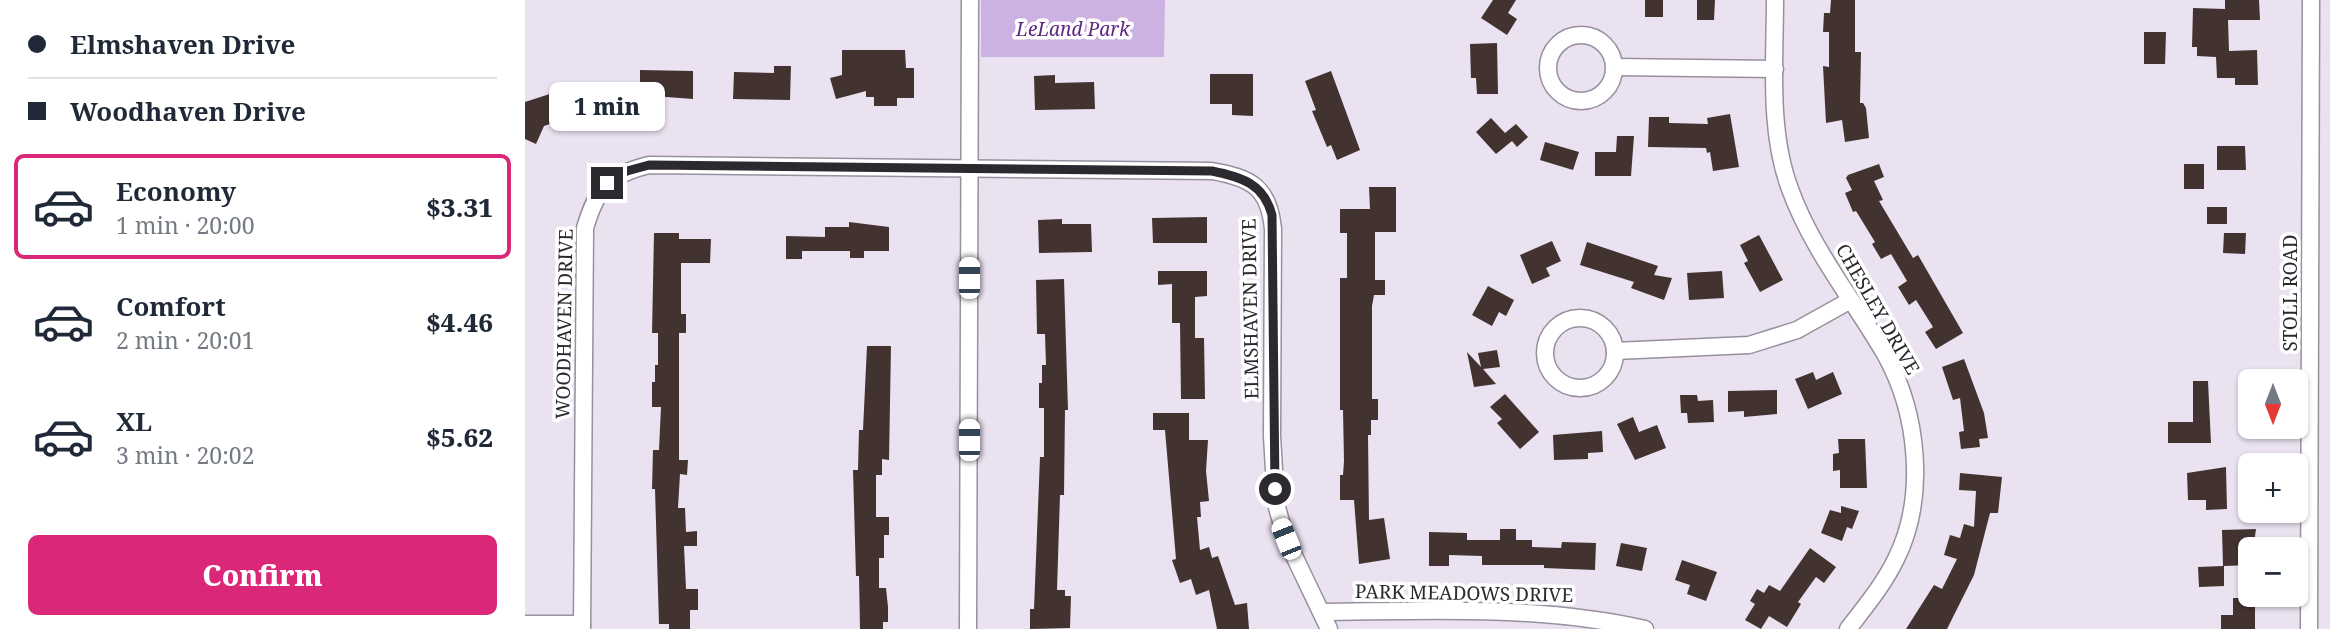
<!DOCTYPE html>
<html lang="en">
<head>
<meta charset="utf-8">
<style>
  body { margin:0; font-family:"Noto Serif",serif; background:#f6f6f7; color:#1f2937; height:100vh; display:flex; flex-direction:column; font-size:26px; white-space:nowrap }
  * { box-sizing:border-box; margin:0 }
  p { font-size:23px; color:#747a83 }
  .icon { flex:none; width:38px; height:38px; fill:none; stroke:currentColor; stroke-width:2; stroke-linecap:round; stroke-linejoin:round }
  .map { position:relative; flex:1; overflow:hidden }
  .details { display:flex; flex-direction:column; background:#fff; width:525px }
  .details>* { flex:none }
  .top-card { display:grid; align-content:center; height:154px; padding:0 28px; background:#fff }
  .needle { width:46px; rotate:180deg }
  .fabs { position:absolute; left:1713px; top:369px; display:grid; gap:14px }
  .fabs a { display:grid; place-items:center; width:70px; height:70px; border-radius:10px; background:#fff; box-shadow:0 2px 5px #0004; font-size:35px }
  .end { position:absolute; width:32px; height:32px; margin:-16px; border:9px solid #2d2a2f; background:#fff; box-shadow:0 0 0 4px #fff }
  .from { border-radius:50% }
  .bubble { position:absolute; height:49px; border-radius:10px; background:#fff; box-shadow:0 2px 5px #0004; font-size:23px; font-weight:800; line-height:49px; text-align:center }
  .car { position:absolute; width:21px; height:42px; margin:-21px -10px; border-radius:9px; box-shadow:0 0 5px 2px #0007; background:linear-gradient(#fff 24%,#345 0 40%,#fff 0 76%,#345 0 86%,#fff 0) }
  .top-card b { display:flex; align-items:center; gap:24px; height:66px; font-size:26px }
  .top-card b+b { border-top:2px solid #e0e1e3 }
  .top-card i { width:18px; height:18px; background:#1f2937 }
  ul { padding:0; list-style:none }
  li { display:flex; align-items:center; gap:21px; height:105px; margin:0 14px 10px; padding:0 14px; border:4px solid transparent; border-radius:10px }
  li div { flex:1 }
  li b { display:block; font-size:26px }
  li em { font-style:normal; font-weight:800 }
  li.current { border-color:#db2777 }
  li>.icon { width:63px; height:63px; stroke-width:1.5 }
  .primary-button { display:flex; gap:14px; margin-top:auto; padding:14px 28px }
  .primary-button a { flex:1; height:80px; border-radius:10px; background:#db2777; color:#fff; font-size:28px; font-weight:800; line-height:80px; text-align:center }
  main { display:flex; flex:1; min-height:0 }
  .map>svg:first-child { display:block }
  .green { fill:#ccb1e3 }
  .building { fill:#423330 }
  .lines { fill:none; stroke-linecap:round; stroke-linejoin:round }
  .minor-casing { stroke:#97909e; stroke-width:19 }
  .minor { stroke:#fff; stroke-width:16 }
  .route { stroke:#2d2a2f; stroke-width:9 }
  .labels { text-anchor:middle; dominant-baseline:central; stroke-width:7; stroke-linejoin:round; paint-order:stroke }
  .park-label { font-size:19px; font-style:italic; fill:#5e2581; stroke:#fff }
  .street-label { font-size:19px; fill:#2d2a2f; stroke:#fff }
</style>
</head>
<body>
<main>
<section class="details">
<div class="top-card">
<b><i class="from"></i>Elmshaven Drive</b>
<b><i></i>Woodhaven Drive</b>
</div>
<ul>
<li class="current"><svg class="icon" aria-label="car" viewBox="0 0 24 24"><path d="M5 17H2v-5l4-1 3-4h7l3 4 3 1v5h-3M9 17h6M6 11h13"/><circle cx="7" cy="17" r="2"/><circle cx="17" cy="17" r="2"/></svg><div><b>Economy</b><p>1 min · 20:00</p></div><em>$3.31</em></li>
<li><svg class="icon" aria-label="car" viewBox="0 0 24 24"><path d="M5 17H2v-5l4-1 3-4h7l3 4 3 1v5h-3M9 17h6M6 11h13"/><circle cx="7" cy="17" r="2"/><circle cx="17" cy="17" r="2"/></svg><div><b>Comfort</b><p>2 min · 20:01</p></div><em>$4.46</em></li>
<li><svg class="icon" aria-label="car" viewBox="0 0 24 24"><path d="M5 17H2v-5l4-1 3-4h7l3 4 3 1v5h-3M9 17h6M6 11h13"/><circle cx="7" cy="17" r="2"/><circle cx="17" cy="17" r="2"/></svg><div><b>XL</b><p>3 min · 20:02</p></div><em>$5.62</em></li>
</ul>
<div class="primary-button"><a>Confirm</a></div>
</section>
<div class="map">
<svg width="1805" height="629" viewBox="0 0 1805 629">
  <rect width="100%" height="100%" fill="#eae2f1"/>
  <polygon class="green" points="456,0 640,0 639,57 456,57"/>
  <g class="building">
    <polygon points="968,0 991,0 983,13 992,19 982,35 956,18"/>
    <rect x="1120" y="0" width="18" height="17"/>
    <polygon points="1172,0 1190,0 1189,20 1172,20"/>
    <polygon points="1306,0 1330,0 1330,52 1336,52 1335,103 1338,103 1341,108 1344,138 1320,142 1317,120 1301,123 1298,66 1304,67 1304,32 1298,32 1299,13 1305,13"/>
    <polygon points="1700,0 1734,0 1735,20 1703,20 1704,51 1732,50 1733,85 1710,85 1710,78 1692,78 1691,57 1672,56 1672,47 1667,47 1668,8 1700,9"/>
    <polygon points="1619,32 1641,32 1640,64 1619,64"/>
    <polygon points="972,43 973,94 952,94 951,78 946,78 945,44"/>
    <polygon points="317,50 380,50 381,68 389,68 389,98 372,98 372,106 349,106 349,97 341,97 341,91 311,99 305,78 317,75"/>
    <polygon points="249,66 266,66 265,100 208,99 209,72 249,73"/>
    <polygon points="115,70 168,71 168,99 115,95"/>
    <polygon points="806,71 835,150 812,160 806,145 802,147 787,111 791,110 780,81"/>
    <polygon points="685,74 728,74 728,116 707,115 707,104 685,104"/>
    <polygon points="530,75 530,83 569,82 570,109 510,110 509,76"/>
    <polygon points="37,90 46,117 19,126 11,144 0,139 0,102"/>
    <polygon points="1205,114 1214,167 1188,171 1185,152 1182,153 1181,148 1123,147 1124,117 1144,117 1144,123 1183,124 1182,118"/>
    <polygon points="966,118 980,133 991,124 1003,137 992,147 987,141 971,154 951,132"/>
    <polygon points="1092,136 1109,136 1106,176 1070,176 1070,152 1091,152"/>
    <polygon points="1020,142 1054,152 1048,170 1015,160"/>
    <polygon points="1692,146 1720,146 1721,170 1692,170"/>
    <polygon points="1354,164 1359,177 1349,181 1358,200 1354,201 1388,258 1393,255 1438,333 1411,349 1400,332 1408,327 1391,300 1384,305 1373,287 1382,281 1366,254 1356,259 1347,244 1350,242 1331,211 1328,212 1320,193 1327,190 1321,178 1323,175"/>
    <rect x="1659" y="164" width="20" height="25"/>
    <polygon points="844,187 871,187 871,232 850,232 850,280 860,280 860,295 849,295 847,306 847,399 853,399 853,420 846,420 846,435 843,435 844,520 859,518 865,559 834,564 829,500 815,500 815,475 818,475 819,461 818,410 815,410 815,278 822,278 822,233 815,233 815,209 845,209"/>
    <rect x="1682" y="207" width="20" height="17"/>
    <polygon points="682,217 682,243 628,243 627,218"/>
    <polygon points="537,219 537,224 566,224 567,252 514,253 513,220"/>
    <polygon points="324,222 364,227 364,251 339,251 339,258 325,258 325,251 277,251 277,259 261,259 261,236 300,237 300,227 324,227"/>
    <polygon points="129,233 154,233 154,239 186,239 185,263 156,263 156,314 161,314 161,333 154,333 154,460 163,460 162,475 155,474 153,508 160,508 161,532 172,531 172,546 159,546 161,589 173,589 173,610 165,610 165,629 144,629 144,624 134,624 130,489 127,489 128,450 134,450 136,407 127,407 127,382 130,382 130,365 133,365 133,333 127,333"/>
    <polygon points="1699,233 1721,233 1720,254 1698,253"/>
    <polygon points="1234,235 1258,280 1235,292 1219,263 1223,261 1215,245"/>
    <polygon points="1027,241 1036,261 1021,268 1025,276 1007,284 995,255"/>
    <polygon points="1062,242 1133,266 1129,275 1147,278 1139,300 1106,288 1109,282 1055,265"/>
    <polygon points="633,271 682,271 682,296 670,297 670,338 679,338 680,399 656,399 655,323 647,323 647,284 633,285"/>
    <polygon points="1197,271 1199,298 1164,300 1162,273"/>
    <polygon points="539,279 543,410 540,410 539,495 535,495 532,590 540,590 540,596 546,596 545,628 505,629 505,609 509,609 515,457 519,457 519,408 514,408 514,383 517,383 517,365 521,365 520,334 512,334 511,280"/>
    <polygon points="963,286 989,300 981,316 974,312 967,326 947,315"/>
    <polygon points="342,346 366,346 364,460 357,459 357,475 351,475 351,517 364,517 364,535 359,535 359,558 354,558 354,588 361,588 363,607 363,622 358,622 358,629 335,629 334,576 331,576 328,470 333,470 334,430 338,430"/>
    <polygon points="972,350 975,367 958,369 971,384 949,387 942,352 956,367 953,353"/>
    <polygon points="1439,359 1459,413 1463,438 1454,439 1455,447 1436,449 1434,432 1439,431 1435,398 1428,400 1417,367"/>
    <polygon points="1288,372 1291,380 1308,372 1317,394 1283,409 1270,379"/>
    <polygon points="1668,381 1683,381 1686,443 1643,443 1643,422 1668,422"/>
    <polygon points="1252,390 1252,414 1219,417 1219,411 1203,412 1203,391"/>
    <polygon points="980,394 1014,432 995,449 972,423 977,419 965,407"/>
    <polygon points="1155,395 1172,395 1173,401 1188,400 1189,422 1163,423 1162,413 1156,413"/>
    <polygon points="628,413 664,413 664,440 683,440 681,471 684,501 675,502 676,517 672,517 675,550 684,547 687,558 693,556 710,605 722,603 724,629 692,629 684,590 671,595 666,579 655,583 647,560 651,559 640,430 628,430"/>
    <polygon points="1108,417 1114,432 1132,425 1141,448 1110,460 1092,424"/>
    <polygon points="1077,431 1078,452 1063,453 1063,459 1029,460 1028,435"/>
    <polygon points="1313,439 1340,439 1342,488 1315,488 1315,470 1308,471 1308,454 1314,453"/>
    <polygon points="1701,467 1702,509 1681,510 1681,500 1663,500 1662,473"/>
    <polygon points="1435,473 1477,477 1473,513 1465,513 1449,575 1422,629 1381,629 1409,585 1417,589 1432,559 1419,555 1425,535 1435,538 1439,524 1449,527 1451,491 1434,490"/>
    <polygon points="1316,506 1334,511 1327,529 1322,527 1317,541 1296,533 1305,510 1316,513"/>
    <polygon points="975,529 991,529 991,540 1007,540 1007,547 1036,548 1037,542 1071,543 1070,570 1019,568 1019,565 957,565 957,556 924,555 924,566 904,566 904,532 942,533 942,540 975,540"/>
    <polygon points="1731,529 1726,565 1699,566 1699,586 1674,587 1673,567 1698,566 1697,530"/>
    <polygon points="1096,543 1122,548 1117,571 1091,566"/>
    <polygon points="1285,548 1311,567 1299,583 1291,577 1273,602 1276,604 1262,627 1244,616 1236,629 1220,620 1230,604 1225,601 1232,589 1239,593 1244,585 1255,591"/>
    <polygon points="1157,560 1192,572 1181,601 1162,594 1165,585 1150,580"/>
    <polygon points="1708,598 1730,598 1730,629 1696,629 1696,615 1708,615"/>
  </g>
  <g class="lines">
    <g class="minor-casing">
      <g id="minor">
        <path d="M1250,0C1250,61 1243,131 1265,189C1287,250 1328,299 1360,354C1393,413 1402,497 1371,559C1359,584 1340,607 1323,629"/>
        <circle cx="1056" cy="68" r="33"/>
        <polyline points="1090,67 1250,69"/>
        <circle cx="1055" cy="353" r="35"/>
        <polyline points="1090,351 1224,345 1272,330 1324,301"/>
        <path d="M798,612C905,611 1014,605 1120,629"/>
        <polyline points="0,624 57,624"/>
        <path d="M57,629L60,228C72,188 83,175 124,165L687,171C726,178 744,187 748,229L747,436L751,504L761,539L804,629"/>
        <polyline points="443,629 445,0"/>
        <polyline points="1784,629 1786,0"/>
      </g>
    </g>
    <use href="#minor" class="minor"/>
  </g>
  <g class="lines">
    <path class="route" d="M82,183L102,171L124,165L687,171C717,177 739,184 747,215L750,489"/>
  </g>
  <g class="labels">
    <g class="park-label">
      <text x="548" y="29">LeLand Park</text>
    </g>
    <g class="street-label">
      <text transform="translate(1765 293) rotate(-90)">STOLL ROAD</text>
      <text transform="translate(725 309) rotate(-91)">ELMSHAVEN DRIVE</text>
      <text transform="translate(1353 309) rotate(60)">CHESLEY DRIVE</text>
      <text transform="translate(39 324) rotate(-89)">WOODHAVEN DRIVE</text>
      <text transform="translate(939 593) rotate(1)">PARK MEADOWS DRIVE</text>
    </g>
  </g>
</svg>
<div class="fabs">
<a><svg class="needle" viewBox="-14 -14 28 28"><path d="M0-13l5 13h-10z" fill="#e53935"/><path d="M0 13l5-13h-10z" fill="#747a83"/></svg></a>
<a>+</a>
<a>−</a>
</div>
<i class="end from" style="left:750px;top:489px"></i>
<i class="end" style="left:82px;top:183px"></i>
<div class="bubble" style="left:24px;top:82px;width:116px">1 min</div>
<i class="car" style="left:444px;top:278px;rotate:0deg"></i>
<i class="car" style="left:444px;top:440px;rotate:0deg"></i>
<i class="car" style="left:761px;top:539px;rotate:338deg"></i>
</div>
</main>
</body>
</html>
